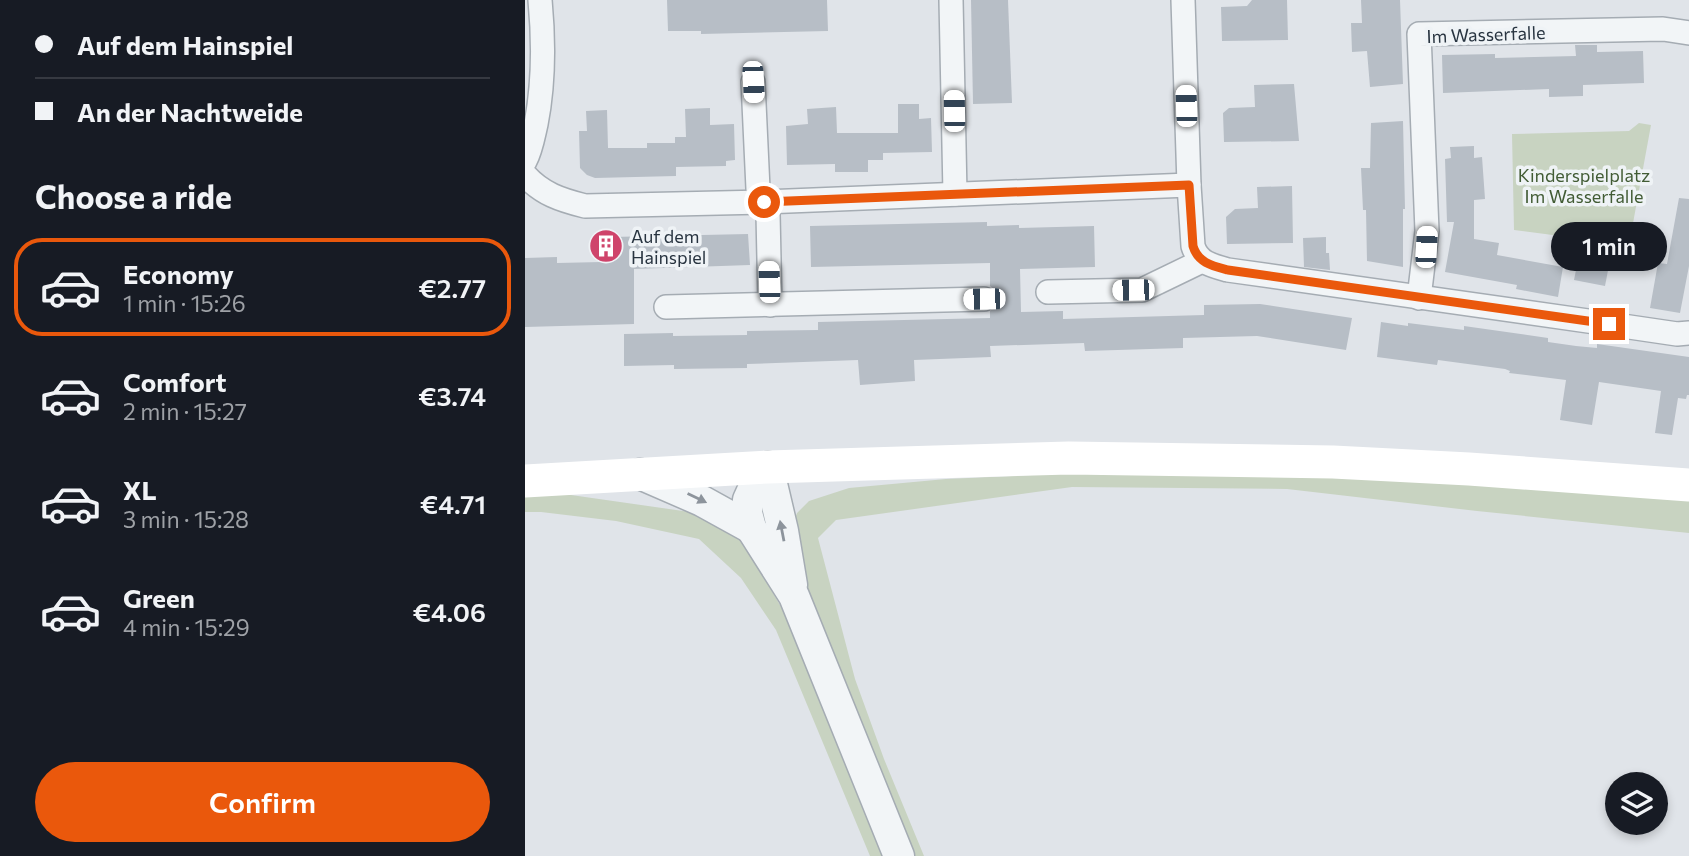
<!DOCTYPE html>
<html lang="en">
<head>
<meta charset="utf-8">
<style>
  body { margin:0; font-family:Commissioner,sans-serif; background:#20242c; color:#f1f3f6; height:100vh; display:flex; flex-direction:column; font-size:26px; white-space:nowrap }
  * { box-sizing:border-box; margin:0 }
  p { font-size:23px; color:#9ea1a6 }
  .icon { flex:none; width:38px; height:38px; fill:none; stroke:currentColor; stroke-width:2; stroke-linecap:round; stroke-linejoin:round }
  .map { position:relative; flex:1; overflow:hidden }
  .panel { display:flex; flex-direction:column; background:#171b24; width:525px }
  .panel>* { flex:none }
  .hud { display:grid; align-content:center; height:154px; padding:0 35px; background:#171b24 }
  .fabs { position:absolute; left:1080px; top:772px; display:grid; gap:14px }
  .fabs a { display:grid; place-items:center; width:63px; height:63px; border-radius:50%; background:#171b24; box-shadow:0 4px 10px #0003; font-size:35px }
  .end { position:absolute; width:32px; height:32px; margin:-16px; border:9px solid #ea580c; background:#fff; box-shadow:0 0 0 4px #fff }
  .from { border-radius:50% }
  .bubble { position:absolute; height:49px; border-radius:24px; background:#171b24; box-shadow:0 4px 10px #0003; font-size:23px; font-weight:600; line-height:49px; text-align:center }
  .car { position:absolute; width:21px; height:42px; margin:-21px -10px; border-radius:9px; box-shadow:0 0 5px 2px #0007; background:linear-gradient(#fff 24%,#345 0 40%,#fff 0 76%,#345 0 86%,#fff 0) }
  .hud b { display:flex; align-items:center; gap:24px; height:66px; font-size:26px }
  .hud b+b { border-top:2px solid #363941 }
  .hud i { width:18px; height:18px; background:#f1f3f6 }
  ul { padding:0; list-style:none }
  li { display:flex; align-items:center; gap:21px; height:98px; margin:0 14px 10px; padding:0 21px; border:4px solid transparent; border-radius:28px }
  li div { flex:1 }
  li b { display:block; font-size:26px }
  li em { font-style:normal; font-weight:600 }
  li.on { border-color:#ea580c }
  li>.icon { width:63px; height:63px; stroke-width:1.5 }
  h2 { padding:0 35px; font-size:32px; line-height:84px }
  .button { display:flex; gap:14px; margin-top:auto; padding:14px 35px }
  .button a { flex:1; height:80px; border-radius:42px; background:#ea580c; color:#fff; font-size:28px; font-weight:600; line-height:80px; text-align:center }
  main { display:flex; flex:1; min-height:0 }
  .map>svg:first-child { display:block }
  .green { fill:#c8d3c1 }
  .building { fill:#b7bec6 }
  .lines { fill:none; stroke-linecap:round; stroke-linejoin:round }
  .minor-casing { stroke:#a5acb3; stroke-width:26 }
  .tertiary-casing { stroke:#a5acb3; stroke-width:33 }
  .minor { stroke:#f2f5f7; stroke-width:23 }
  .tertiary { stroke:#f2f5f7; stroke-width:30 }
  .secondary { stroke:#fff; stroke-width:33 }
  .oneway { fill:#8d949c }
  .route { stroke:#ea580c; stroke-width:9 }
  .labels { text-anchor:middle; dominant-baseline:central; stroke-width:7; stroke-linejoin:round; paint-order:stroke }
  .street-label { font-size:18px; fill:#283440; stroke:#eff3f6 }
  .park-label { font-size:18px; fill:#425c35; stroke:#eff3f6 }
  .poi-label { font-size:18px; fill:#283440; stroke:#eff3f6; text-anchor:start }
</style>
</head>
<body>
<main>
<section class="panel">
<div class="hud">
<b><i class="from"></i>Auf dem Hainspiel</b>
<b><i></i>An der Nachtweide</b>
</div>
<h2>Choose a ride</h2>
<ul>
<li class="on"><svg class="icon" aria-label="car" viewBox="0 0 24 24"><path d="M5 17H2v-5l4-1 3-4h7l3 4 3 1v5h-3M9 17h6M6 11h13"/><circle cx="7" cy="17" r="2"/><circle cx="17" cy="17" r="2"/></svg><div><b>Economy</b><p>1 min · 15:26</p></div><em>€2.77</em></li>
<li><svg class="icon" aria-label="car" viewBox="0 0 24 24"><path d="M5 17H2v-5l4-1 3-4h7l3 4 3 1v5h-3M9 17h6M6 11h13"/><circle cx="7" cy="17" r="2"/><circle cx="17" cy="17" r="2"/></svg><div><b>Comfort</b><p>2 min · 15:27</p></div><em>€3.74</em></li>
<li><svg class="icon" aria-label="car" viewBox="0 0 24 24"><path d="M5 17H2v-5l4-1 3-4h7l3 4 3 1v5h-3M9 17h6M6 11h13"/><circle cx="7" cy="17" r="2"/><circle cx="17" cy="17" r="2"/></svg><div><b>XL</b><p>3 min · 15:28</p></div><em>€4.71</em></li>
<li><svg class="icon" aria-label="car" viewBox="0 0 24 24"><path d="M5 17H2v-5l4-1 3-4h7l3 4 3 1v5h-3M9 17h6M6 11h13"/><circle cx="7" cy="17" r="2"/><circle cx="17" cy="17" r="2"/></svg><div><b>Green</b><p>4 min · 15:29</p></div><em>€4.06</em></li>
</ul>
<div class="button"><a>Confirm</a></div>
</section>
<div class="map">
<svg width="1164" height="856" viewBox="0 0 1164 856">
  <rect width="100%" height="100%" fill="#e0e4e9"/>
  <g class="green">
    <polygon points="1114,123 1126,125 1104,245 989,230 987,134 1104,131"/>
    <polygon points="549,473 810,477 1164,498 1164,533 952,511 762,489 547,487 311,520 293,538 330,679 359,759 399,856 388,856 307,654 273,562 268,524 272,513 284,501 324,488 421,479"/>
    <polygon points="0,490 39,494 165,512 189,521 206,531 219,543 263,619 364,856 345,856 251,630 216,578 174,539 91,521 16,512 0,512"/>
  </g>
  <g class="building">
    <polygon points="142,0 302,0 303,31 176,34 176,31 143,31"/>
    <polygon points="446,0 483,0 487,103 448,104"/>
    <polygon points="727,0 762,0 763,40 697,41 696,7 722,6"/>
    <polygon points="836,0 875,0 878,84 845,87 842,51 827,52 826,23 837,23"/>
    <polygon points="1050,45 1072,45 1072,52 1118,51 1119,83 1058,85 1058,96 1024,97 1024,89 918,93 917,55 970,54 970,58 1051,56"/>
    <polygon points="769,84 774,141 699,142 698,113 704,108 730,107 729,85"/>
    <polygon points="373,104 394,104 394,119 406,118 407,152 358,153 358,160 343,160 343,172 310,172 310,164 262,165 261,126 283,124 282,109 311,107 312,133 373,133"/>
    <polygon points="185,108 185,125 209,124 210,160 201,161 201,166 151,167 151,176 70,178 62,175 55,168 54,131 62,131 61,111 82,110 83,148 122,148 122,143 150,143 150,137 161,137 160,109"/>
    <polygon points="878,121 880,209 878,209 878,267 842,261 841,210 838,210 836,168 845,168 846,123"/>
    <polygon points="949,146 949,158 957,157 960,199 949,200 949,239 974,243 972,255 1038,267 1033,297 991,289 992,285 920,272 929,222 922,222 920,159 926,158 925,147"/>
    <polygon points="767,186 768,243 702,244 701,217 710,209 733,208 732,187"/>
    <polygon points="1154,198 1164,199 1164,266 1155,313 1125,308 1133,263 1142,264"/>
    <polygon points="462,222 462,226 494,225 494,228 569,226 570,267 495,269 496,312 538,311 538,319 679,315 679,305 735,304 827,318 821,350 732,336 658,338 658,348 560,351 559,343 465,346 466,357 389,360 390,381 335,385 333,360 222,364 222,368 149,369 149,365 99,366 99,334 148,333 148,336 222,335 222,331 293,330 293,322 465,318 465,311 471,306 473,299 471,291 465,286 465,263 286,267 285,226"/>
    <polygon points="223,234 225,265 109,269 109,324 0,327 0,258 32,257 32,263 77,262 76,239 86,239 86,237"/>
    <polygon points="801,237 801,253 804,253 805,270 779,267 778,238"/>
    <polygon points="1055,250 1086,255 1080,286 1049,280"/>
    <polygon points="856,322 883,326 883,323 939,330 939,326 1023,338 1023,342 1051,346 1072,348 1072,344 1164,357 1164,395 1162,395 1161,399 1153,398 1147,435 1130,433 1136,391 1074,382 1067,425 1035,420 1041,380 984,373 985,371 980,369 913,360 912,365 852,357"/>
  </g>
  <g class="lines">
    <g class="minor-casing">
      <g id="minor">
        <polyline points="426,0 430,194"/>
        <path d="M658,0L664,185L668,246C673,263 688,266 703,270L1084,324L1152,334L1164,333"/>
        <polyline points="228,82 233,189 243,214 245,305"/>
        <path d="M0,161C6,150 8,137 11,124C19,83 19,42 15,0"/>
        <path d="M0,175C17,194 36,200 60,206L239,202L664,185"/>
        <polyline points="523,292 617,290 677,261"/>
        <polyline points="894,298 902,231 894,34 1138,29 1164,33"/>
        <polyline points="141,307 459,299"/>
      </g>
    </g>
    <g class="tertiary-casing">
      <g id="tertiary">
        <polyline points="243,467 228,489 223,500 222,513 226,528 269,596 374,856"/>
        <polyline points="243,467 258,531 267,585"/>
        <polyline points="115,474 177,501 226,528"/>
      </g>
    </g>
    <use href="#minor" class="minor"/>
    <use href="#tertiary" class="tertiary"/>
    <polyline class="secondary" points="0,481 243,467 544,458 808,462 944,469 1164,485"/>
  </g>
  <defs><path id="oneway-solid" d="M-6-.8H1V-3.2L6.5 0L1 3.2V.8H-6Z" transform="scale(1.75)"/></defs>
  <g class="oneway">
    <use href="#oneway-solid" transform="translate(172 498) rotate(26)"/>
    <use href="#oneway-solid" transform="translate(257 531) rotate(-101)"/>
  </g>
  <g class="lines">
    <path class="route" d="M239,202L664,185L668,246C673,263 688,266 703,270L1084,324"/>
  </g>
  <defs>
    <g id="building-disc" transform="scale(1.75)"><circle r="9.5" fill="#cf446b" stroke="#eff3f6"/><path d="M-4-6H4V6H1V3H-1V6H-4ZM-2.5-4.3h1.7v1.8h-1.7ZM.8-4.3h1.7v1.8H.8ZM-2.5-1h1.7V.8h-1.7ZM.8-1h1.7V.8H.8Z" fill="#fff"/></g>
  </defs>
  <g fill-rule="evenodd">
    <use href="#building-disc" x="81" y="246"/>
  </g>
  <g class="labels">
    <g class="street-label">
      <text transform="translate(961 34) rotate(-2)">Im Wasserfalle</text>
    </g>
    <g class="park-label">
      <text x="1059" y="175">Kinderspielplatz<tspan x="1059" dy="21">Im Wasserfalle</tspan></text>
    </g>
    <g class="poi-label">
      <text x="106" y="236">Auf dem<tspan x="106" dy="21">Hainspiel</tspan></text>
    </g>
  </g>
</svg>
<div class="fabs">
<a><svg class="icon" aria-label="layers" viewBox="0 0 24 24"><path d="M12 4l9 5-9 5-9-5zM3 14l9 5 9-5"/></svg></a>
</div>
<i class="end from" style="left:239px;top:202px"></i>
<i class="end" style="left:1084px;top:324px"></i>
<div class="bubble" style="left:1026px;top:222px;width:116px">1 min</div>
<i class="car" style="left:228px;top:82px;rotate:177deg"></i>
<i class="car" style="left:661px;top:106px;rotate:358deg"></i>
<i class="car" style="left:429px;top:111px;rotate:359deg"></i>
<i class="car" style="left:901px;top:247px;rotate:3deg"></i>
<i class="car" style="left:244px;top:282px;rotate:358deg"></i>
<i class="car" style="left:608px;top:290px;rotate:269deg"></i>
<i class="car" style="left:459px;top:299px;rotate:269deg"></i>
</div>
</main>
</body>
</html>
